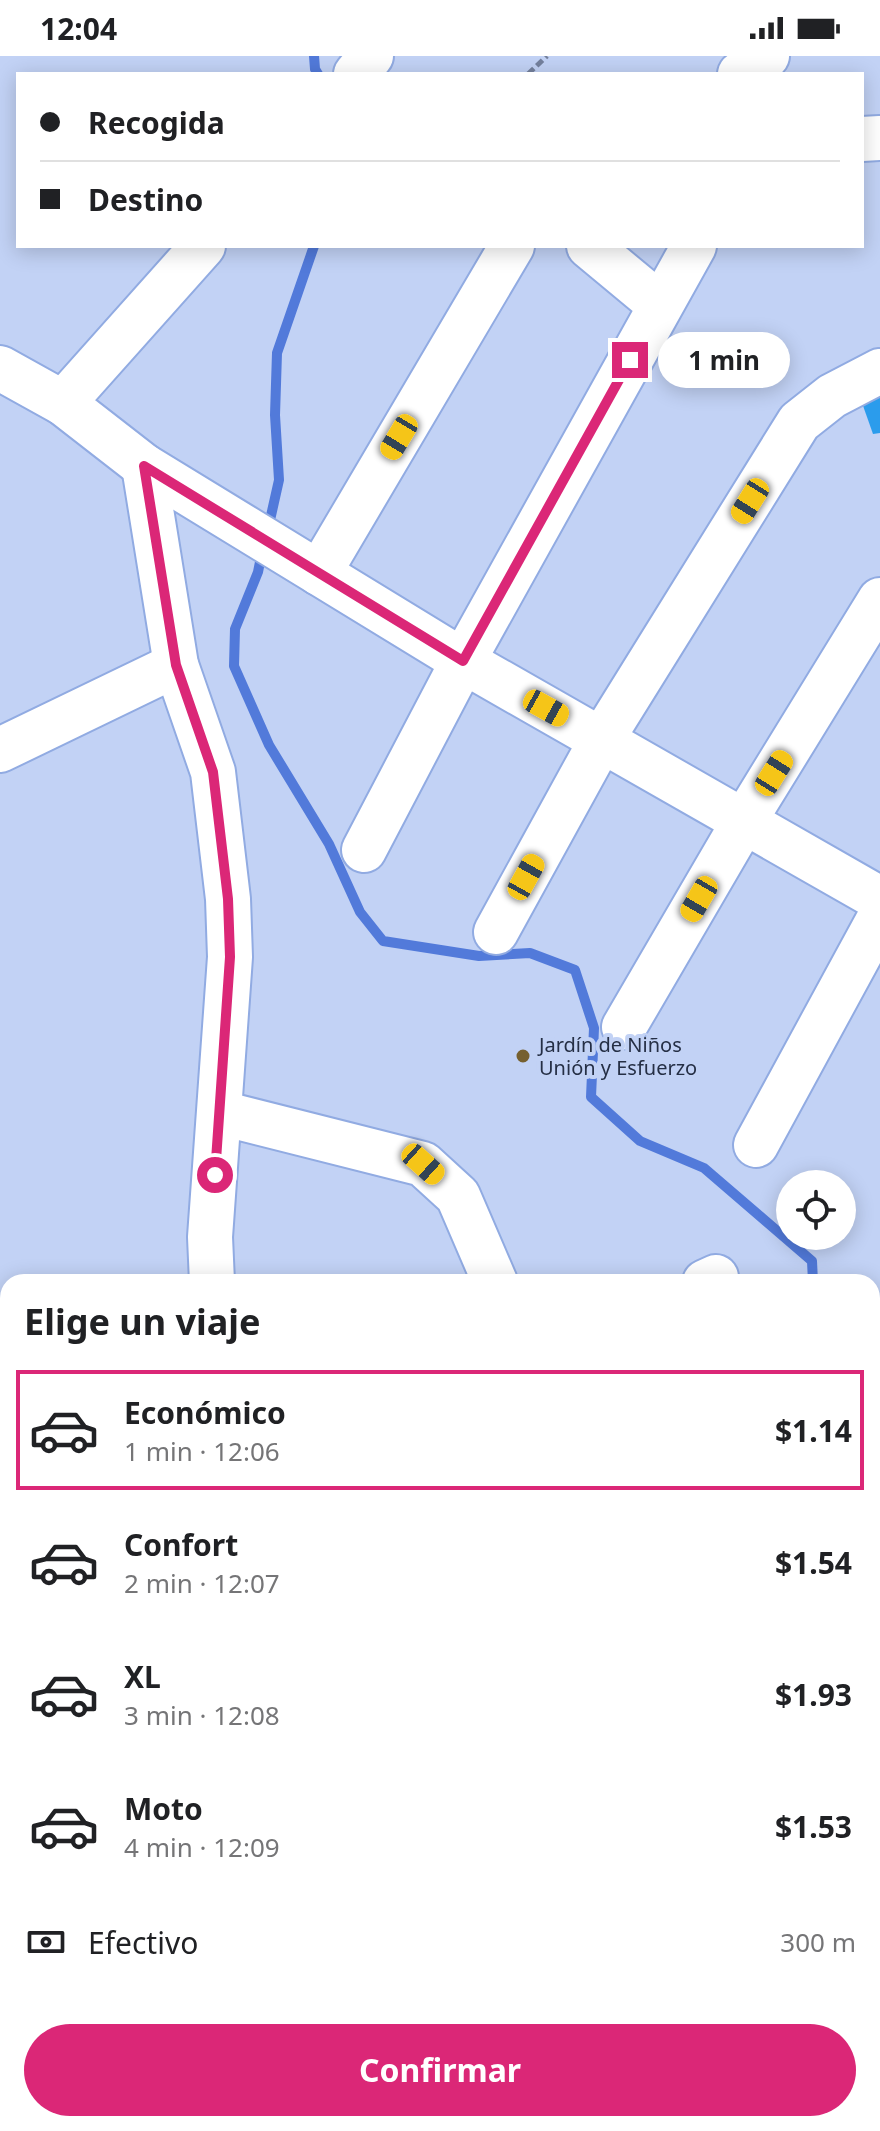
<!DOCTYPE html>
<html lang="es">
<head>
<meta charset="utf-8">
<style>
  body { margin:0; font-family:"Noto Sans",sans-serif; background:#f2f2f2; color:#202124; height:100vh; display:flex; flex-direction:column; font-size:30px; white-space:nowrap }
  * { box-sizing:border-box; margin:0 }
  p { font-size:26px; color:#757577 }
  .icon { flex:none; width:44px; height:44px; fill:none; stroke:currentColor; stroke-width:2; stroke-linecap:round; stroke-linejoin:round }
  .map { position:relative; flex:1; overflow:hidden }
  .details { position:absolute; left:0px; top:1218px; width:880px; height:858px; display:flex; flex-direction:column; background:#fff; border-radius:24px 24px 0 0; box-shadow:0 4px 20px #0003 }
  .details>* { flex:none }
  .top-card { position:absolute; left:16px; top:16px; width:848px; height:176px; border-radius:0px; box-shadow:0 4px 20px #0003; display:grid; align-content:center; height:176px; padding:0 24px; background:#fff }
  .controls { position:absolute; left:776px; top:1114px; display:grid; gap:16px }
  .controls a { display:grid; place-items:center; width:80px; height:80px; border-radius:50%; background:#fff; box-shadow:0 4px 20px #0003; font-size:40px }
  .end { position:absolute; width:36px; height:36px; margin:-18px; border:10px solid #db2777; background:#fff; box-shadow:0 0 0 4px #fff }
  .from { border-radius:50% }
  .bubble { position:absolute; height:56px; border-radius:28px; background:#fff; box-shadow:0 4px 20px #0003; font-size:26px; font-weight:700; line-height:56px; text-align:center }
  .car { position:absolute; width:24px; height:48px; margin:-24px -12px; border-radius:10px; box-shadow:0 0 6px 2px #0007; background:linear-gradient(#f5c518 24%,#345 0 40%,#f5c518 0 76%,#345 0 86%,#f5c518 0) }
  .top-card b { display:flex; align-items:center; gap:28px; height:76px; font-size:30px }
  .top-card b+b { border-top:2px solid #e0e0e0 }
  .top-card i { width:20px; height:20px; background:#202124 }
  ul { padding:0; list-style:none }
  li { display:flex; align-items:center; gap:24px; height:120px; margin:0 16px 12px; padding:0 8px; border:4px solid transparent; border-radius:0px }
  li div { flex:1 }
  li b { display:block; font-size:30px }
  li em { font-style:normal; font-weight:700 }
  li.selected { border-color:#db2777 }
  li>.icon { width:72px; height:72px; stroke-width:1.5 }
  h2 { padding:0 24px; font-size:36px; line-height:96px }
  .pay { display:flex; align-items:center; gap:20px; height:88px; padding:0 24px; font-size:30px }
  .pay p { margin-inline-start:auto }
  .button { display:flex; gap:16px; margin-top:auto; padding:16px 24px }
  .button a { flex:1; height:92px; border-radius:48px; background:#db2777; color:#fff; font-size:32px; font-weight:700; line-height:92px; text-align:center }
  .status { display:flex; justify-content:space-between; align-items:center; height:56px; padding:0 40px; background:#fff; direction:ltr }
  .status svg { height:22px; fill:currentColor }
  .map>svg:first-child { display:block }
  .lines { fill:none; stroke-linecap:round; stroke-linejoin:round }
  .stream { stroke:#527ada; stroke-width:10 }
  .building { fill:#2b9cec }
  .minor-casing { stroke:#91abe2; stroke-width:48 }
  .path { stroke:#74819d; stroke-width:5; stroke-dasharray:8 4; stroke-linecap:butt }
  .minor { stroke:#fff; stroke-width:44 }
  .route { stroke:#db2777; stroke-width:10 }
  .poi-dot { fill:#76602f; stroke:#c2d2f5; stroke-width:3 }
  .labels { text-anchor:middle; dominant-baseline:central; stroke-width:8; stroke-linejoin:round; paint-order:stroke }
  .poi-label { font-size:20px; fill:#252f45; stroke:#c2d2f5; text-anchor:start }
</style>
</head>
<body>
<div class="status"><b>12:04</b><svg viewBox="0 0 49 12"><path d="M0 12V9h3v3zM5 12V6h3v6zM10 12V3h3v9zM15 12V0h3v12zM26 1h20v11H26zM47 4h2v5h-2z"/></svg></div>
<div class="map">
<svg width="880" height="2075" viewBox="0 0 880 2075">
  <rect width="100%" height="100%" fill="#c2d2f5"/>
  <g class="lines">
    <g class="stream">
      <polyline points="314,0 315,13 318,18"/>
      <polyline points="268,473 279,424 275,359 277,297 314,190"/>
      <polyline points="262,496 258,516 235,573 234,610 269,689 329,788 360,856 383,885 479,900 530,897 575,914 594,972 591,1041 640,1085 704,1112 812,1205 813,1226"/>
      <polyline points="872,1417 880,1421"/>
    </g>
  </g>
  <polygon class="building" points="880,338 880,377 873,378 861,344"/>
  <g class="lines">
    <g class="minor-casing">
      <g id="minor">
        <polyline points="356,18 371,0"/>
        <polyline points="740,18 767,0"/>
        <polyline points="862,83 880,82"/>
        <polyline points="589,190 660,249"/>
        <polyline points="0,312 63,347 144,410 463,605 880,843"/>
        <polyline points="63,347 203,190"/>
        <polyline points="144,410 176,609 213,716 228,843 230,901 210,1181 212,1226"/>
        <polyline points="319,517 512,190"/>
        <polyline points="0,694 176,609"/>
        <polyline points="364,794 463,605 694,190"/>
        <polyline points="496,876 602,683 799,366 832,340 880,315"/>
        <polyline points="624,971 743,767 880,544"/>
        <polyline points="221,1057 423,1108 458,1140 495,1226"/>
        <polyline points="756,1089 880,861"/>
        <polyline points="705,1226 716,1221"/>
        <polyline points="0,1437 8,1438"/>
        <polyline points="0,1640 8,1640"/>
        <polyline points="872,1738 880,1734"/>
        <polyline points="872,1819 880,1819"/>
        <polyline points="11,2075 11,2068"/>
        <polyline points="237,2075 238,2068"/>
        <polyline points="450,2075 450,2068"/>
        <polyline points="670,2075 671,2068"/>
      </g>
    </g>
    <g class="path">
      <polyline points="528,18 547,0"/>
      <polyline points="872,1957 880,1958"/>
    </g>
    <use href="#minor" class="minor"/>
  </g>
  <g class="lines">
    <polyline class="route" points="215,1119 230,901 228,843 213,716 176,609 144,410 463,605 630,304"/>
  </g>
  <circle class="poi-dot" cx="523" cy="1000" r="8"/>
  <g class="labels">
    <g class="poi-label">
      <text x="539" y="988">Jardín de Niños<tspan x="539" dy="23">Unión y Esfuerzo</tspan></text>
    </g>
  </g>
</svg>
<div class="controls">
<a><svg class="icon" aria-label="locate" viewBox="0 0 24 24"><circle cx="12" cy="12" r="6"/><path d="M12 2v4M12 18v4M2 12h4M18 12h4"/></svg></a>
</div>
<i class="end from" style="left:215px;top:1119px"></i>
<i class="end" style="left:630px;top:304px"></i>
<div class="bubble" style="left:658px;top:276px;width:132px">1 min</div>
<i class="car" style="left:399px;top:381px;rotate:211deg"></i>
<i class="car" style="left:750px;top:445px;rotate:212deg"></i>
<i class="car" style="left:546px;top:652px;rotate:119deg"></i>
<i class="car" style="left:774px;top:717px;rotate:32deg"></i>
<i class="car" style="left:526px;top:821px;rotate:29deg"></i>
<i class="car" style="left:699px;top:843px;rotate:210deg"></i>
<i class="car" style="left:423px;top:1108px;rotate:132deg"></i>
<div class="top-card">
<b><i class="from"></i>Recogida</b>
<b><i></i>Destino</b>
</div>
<section class="details">
<h2>Elige un viaje</h2>
<ul>
<li class="selected"><svg class="icon" aria-label="car" viewBox="0 0 24 24"><path d="M5 17H2v-5l4-1 3-4h7l3 4 3 1v5h-3M9 17h6M6 11h13"/><circle cx="7" cy="17" r="2"/><circle cx="17" cy="17" r="2"/></svg><div><b>Económico</b><p>1 min · 12:06</p></div><em>$1.14</em></li>
<li><svg class="icon" aria-label="car" viewBox="0 0 24 24"><path d="M5 17H2v-5l4-1 3-4h7l3 4 3 1v5h-3M9 17h6M6 11h13"/><circle cx="7" cy="17" r="2"/><circle cx="17" cy="17" r="2"/></svg><div><b>Confort</b><p>2 min · 12:07</p></div><em>$1.54</em></li>
<li><svg class="icon" aria-label="car" viewBox="0 0 24 24"><path d="M5 17H2v-5l4-1 3-4h7l3 4 3 1v5h-3M9 17h6M6 11h13"/><circle cx="7" cy="17" r="2"/><circle cx="17" cy="17" r="2"/></svg><div><b>XL</b><p>3 min · 12:08</p></div><em>$1.93</em></li>
<li><svg class="icon" aria-label="car" viewBox="0 0 24 24"><path d="M5 17H2v-5l4-1 3-4h7l3 4 3 1v5h-3M9 17h6M6 11h13"/><circle cx="7" cy="17" r="2"/><circle cx="17" cy="17" r="2"/></svg><div><b>Moto</b><p>4 min · 12:09</p></div><em>$1.53</em></li>
</ul>
<div class="pay"><svg class="icon" aria-label="cash" viewBox="0 0 24 24"><path d="M3 7h18v10H3z"/><circle cx="12" cy="12" r="2"/></svg>Efectivo<p>300 m</p></div>
<div class="button"><a>Confirmar</a></div>
</section>
</div>
</body>
</html>
